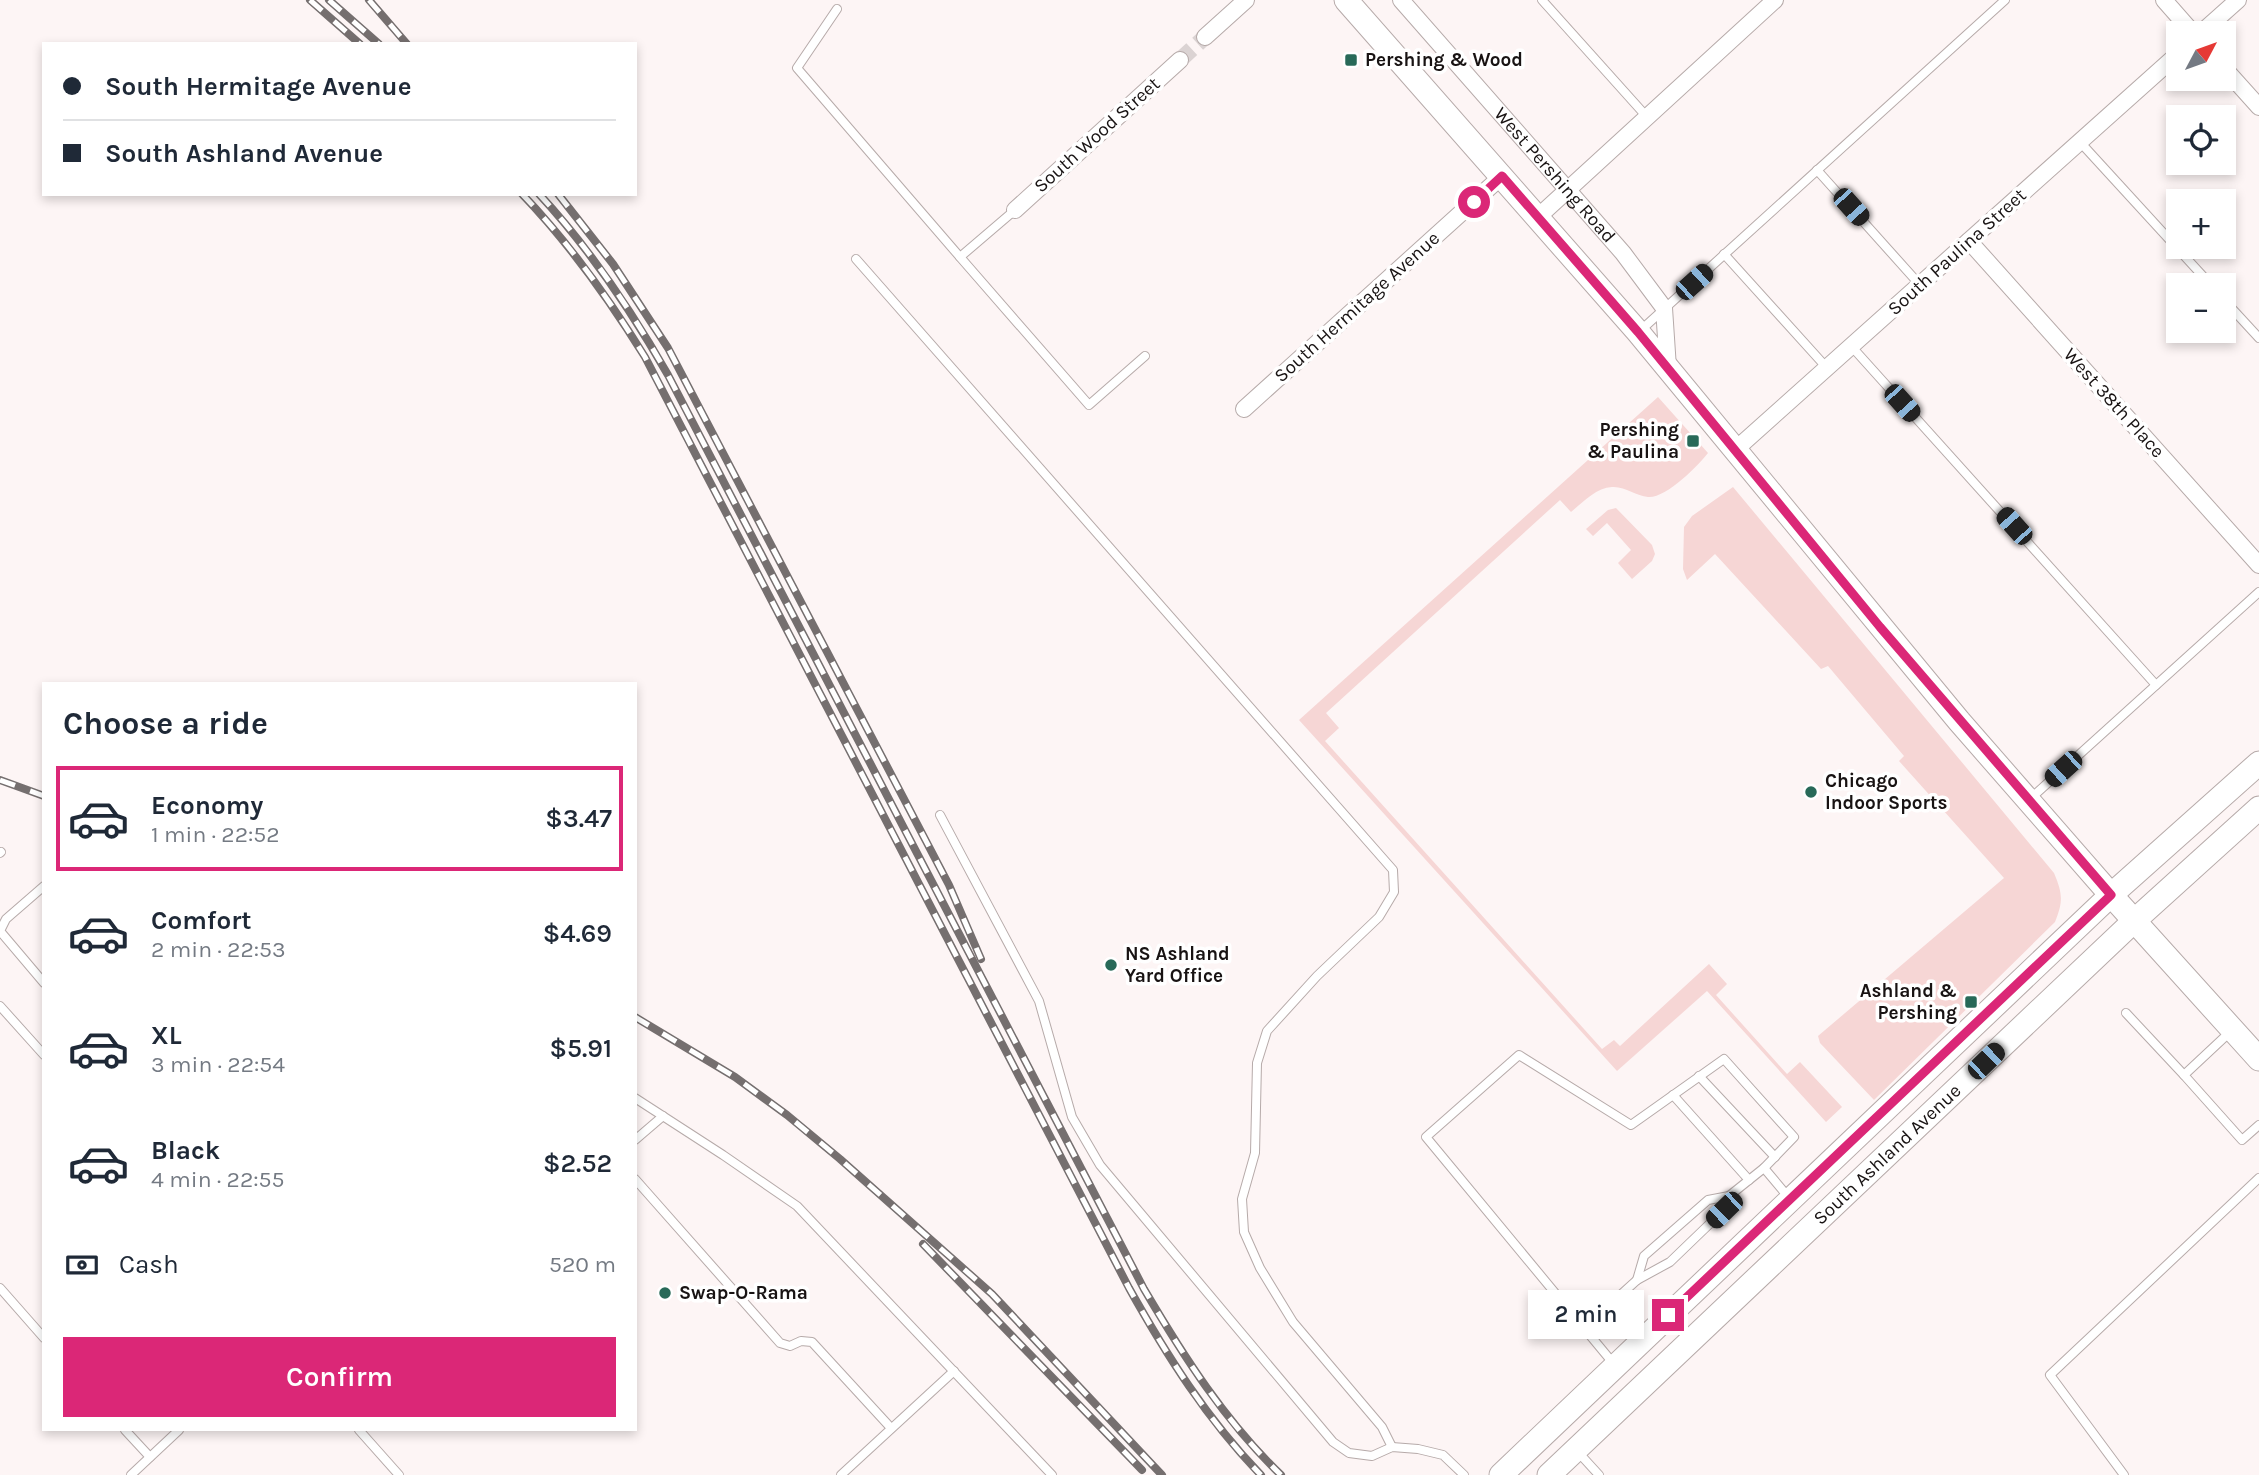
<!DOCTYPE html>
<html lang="en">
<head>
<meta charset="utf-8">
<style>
  body { margin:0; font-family:Karla,sans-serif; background:#f6f6f7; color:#1f2937; height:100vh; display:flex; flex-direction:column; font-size:26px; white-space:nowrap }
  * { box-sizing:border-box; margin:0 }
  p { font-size:23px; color:#747a83 }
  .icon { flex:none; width:38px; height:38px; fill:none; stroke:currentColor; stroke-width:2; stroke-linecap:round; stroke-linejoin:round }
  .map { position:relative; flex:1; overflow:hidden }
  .sheet { position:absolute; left:42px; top:682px; width:595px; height:749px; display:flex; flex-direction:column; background:#fff; border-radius:0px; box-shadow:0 4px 10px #0003 }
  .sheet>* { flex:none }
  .guide { position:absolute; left:42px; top:42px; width:595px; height:154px; border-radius:0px; box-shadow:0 4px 10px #0003; display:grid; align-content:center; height:154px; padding:0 21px; background:#fff }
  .needle { width:46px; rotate:49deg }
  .controls { position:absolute; left:2166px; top:21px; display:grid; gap:14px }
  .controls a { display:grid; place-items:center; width:70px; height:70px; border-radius:0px; background:#fff; box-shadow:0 4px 10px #0003; font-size:35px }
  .end { position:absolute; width:32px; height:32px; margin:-16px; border:9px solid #db2777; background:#fff; box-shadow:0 0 0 4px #fff }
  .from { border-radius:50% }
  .bubble { position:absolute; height:49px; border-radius:0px; background:#fff; box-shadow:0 4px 10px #0003; font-size:23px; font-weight:600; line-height:49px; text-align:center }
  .car { position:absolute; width:21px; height:42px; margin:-21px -10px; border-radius:9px; box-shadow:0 0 5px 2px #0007; background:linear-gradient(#222 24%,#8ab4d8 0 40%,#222 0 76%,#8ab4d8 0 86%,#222 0) }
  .guide b { display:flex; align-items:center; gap:24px; height:66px; font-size:26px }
  .guide b+b { border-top:2px solid #e0e1e3 }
  .guide i { width:18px; height:18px; background:#1f2937 }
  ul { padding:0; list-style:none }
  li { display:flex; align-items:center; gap:21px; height:105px; margin:0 14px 10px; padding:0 7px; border:4px solid transparent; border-radius:0px }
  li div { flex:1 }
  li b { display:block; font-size:26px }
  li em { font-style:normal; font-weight:600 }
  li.current { border-color:#db2777 }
  li>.icon { width:63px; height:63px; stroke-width:1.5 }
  h2 { padding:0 21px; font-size:32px; line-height:84px }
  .pay { display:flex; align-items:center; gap:18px; height:77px; padding:0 21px; font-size:26px }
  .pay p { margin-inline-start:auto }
  .primary-button { display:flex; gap:14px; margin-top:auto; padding:14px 21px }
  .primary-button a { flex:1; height:80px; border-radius:0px; background:#db2777; color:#fff; font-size:28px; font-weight:600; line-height:80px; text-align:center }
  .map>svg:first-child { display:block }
  .green { fill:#f6d6d5 }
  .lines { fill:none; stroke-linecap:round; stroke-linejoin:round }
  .street-tunnel { stroke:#dbd3d3; stroke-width:16; stroke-dasharray:16 8; stroke-linecap:butt }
  .lane-casing { stroke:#b6aaa9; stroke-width:10 }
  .street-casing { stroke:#b6aaa9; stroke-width:18 }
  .secondary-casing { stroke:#b6aaa9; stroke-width:25 }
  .lane { stroke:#fff; stroke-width:8 }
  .street { stroke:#fff; stroke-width:16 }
  .secondary { stroke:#fff; stroke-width:23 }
  .rail-casing { stroke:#756f6f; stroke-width:8 }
  .rail { stroke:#fff; stroke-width:5; stroke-dasharray:16; stroke-linecap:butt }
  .route { stroke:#db2777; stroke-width:9 }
  .poi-dot { fill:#286958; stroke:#fff; stroke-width:2.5 }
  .labels { text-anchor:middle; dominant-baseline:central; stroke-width:7; stroke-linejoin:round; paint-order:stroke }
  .poi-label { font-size:19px; font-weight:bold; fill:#181313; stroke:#fff; text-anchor:start }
  .street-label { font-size:19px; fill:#181313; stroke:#fff }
</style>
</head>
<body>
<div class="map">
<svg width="2259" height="1475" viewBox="0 0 2259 1475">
  <rect width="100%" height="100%" fill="#fdf5f5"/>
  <g class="green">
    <path d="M1658,397L1708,453C1698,466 1665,499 1648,497C1636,496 1625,486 1612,487C1596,488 1583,502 1571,512L1560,500L1326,713L1339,728L1325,741L1602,1049L1614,1040L1620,1046L1709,964L1727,984L1716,995L1787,1074L1800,1062L1842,1107L1826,1122L1707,991L1617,1071L1299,720Z"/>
    <path d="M1733,487L2054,873C2063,894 2063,902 2055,922L1874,1100L1820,1043L1818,1036L2004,878L1899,761L1904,756L1828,666L1821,669L1715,554L1687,580L1683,569L1684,527L1692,516Z"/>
    <polygon points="1616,508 1652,545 1655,554 1652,561 1632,579 1618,563 1631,550 1607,523 1593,536 1586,529 1608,510"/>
  </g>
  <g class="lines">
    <polyline class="street-tunnel" points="1180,60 1205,37"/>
    <g class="lane-casing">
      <g id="lane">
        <polyline points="1542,0 1647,117"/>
        <polyline points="837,9 797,68 960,257 1015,210"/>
        <polyline points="2080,142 2211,285"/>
        <polyline points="1817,170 1920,285"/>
        <polyline points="1724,254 1827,368"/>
        <polyline points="960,257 1089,405 1145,356"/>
        <polyline points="856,259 1393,870 1394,892 1379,917 1317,976 1267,1031 1257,1063 1255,1153 1242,1199 1244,1232 1260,1268 1293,1322 1382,1427 1392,1447"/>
        <polyline points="2224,300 2259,338"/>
        <polyline points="1641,330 2005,0"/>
        <polyline points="1852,347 2156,685"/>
        <polyline points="2030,799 2259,592"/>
        <polyline points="940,815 1039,1001 1072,1117 1100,1165 1333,1442 1349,1453 1372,1456 1392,1447 1418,1449 1443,1455 1464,1475"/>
        <polyline points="0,853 1,852"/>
        <polyline points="44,886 6,919 0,931 44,983"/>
        <polyline points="0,1006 44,1055"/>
        <polyline points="2126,1013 2184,1075"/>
        <polyline points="2230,1032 2184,1075 2242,1140 2259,1125"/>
        <polyline points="1699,1076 1775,1157"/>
        <polyline points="1673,1095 1749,1180"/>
        <polyline points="635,1098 723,1155 797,1206 1052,1475"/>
        <polyline points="635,1140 663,1116"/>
        <polyline points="635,1179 780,1343 790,1346 801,1341 812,1342 891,1428"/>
        <polyline points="1637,1280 1644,1256 1708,1200 1729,1196"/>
        <polyline points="0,1288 44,1338"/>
        <polyline points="1584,1328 1426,1137 1519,1055 1631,1125 1724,1059 1794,1137 1764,1168"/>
        <polyline points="1613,1363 1584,1328 1637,1280 1670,1262 1724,1210 1729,1196 1764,1168 1790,1199"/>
        <polyline points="125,1430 150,1457"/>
        <polyline points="359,1430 399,1475"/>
        <polyline points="1578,1452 1599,1475"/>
        <polyline points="131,1475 179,1430"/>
        <polyline points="841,1475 954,1371"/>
        <polyline points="2124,1475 2050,1375 2259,1178"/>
      </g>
    </g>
    <g class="street-casing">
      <g id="street">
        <path id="s1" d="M1401,0L1623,253L1664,308L1668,368"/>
        <polyline points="2164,0 2193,33"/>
        <polyline points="2201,33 2238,0"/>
        <polyline points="1205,37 1246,0"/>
        <polyline points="2224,68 2259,107"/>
        <polyline points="1015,210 1180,60"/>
        <polyline points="1538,217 1775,0"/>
        <polyline points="1969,241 2259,565"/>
        <polyline points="1244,409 1502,176"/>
        <polyline points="1735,450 2179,53"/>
      </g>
    </g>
    <g class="secondary-casing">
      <g id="secondary">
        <polyline points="1346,0 1638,332 1959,721 2111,895 2259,1059"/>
        <polyline points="1501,1475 2111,895 2259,763"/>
        <path id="s2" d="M1549,1475L2134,921L2259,808"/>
      </g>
    </g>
    <use href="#lane" class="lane"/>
    <use href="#street" class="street"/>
    <use href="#secondary" class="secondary"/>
    <g class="rail-casing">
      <g id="rail">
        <polyline points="310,0 360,44"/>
        <polyline points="329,0 379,44"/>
        <polyline points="369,0 407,44"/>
        <path d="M522,194C570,244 609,299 645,357L1129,1288C1167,1356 1207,1419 1261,1475"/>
        <path d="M539,194C590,249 631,310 668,375L1144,1289C1184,1357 1225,1421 1281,1475"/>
        <polyline points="558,194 613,264 668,348 949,885 981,959"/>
        <polyline points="0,780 44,796"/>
        <polyline points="635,1017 735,1077 787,1115 840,1159 992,1294 1162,1475"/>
        <polyline points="923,1244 1142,1470"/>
      </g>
    </g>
    <use href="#rail" class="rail"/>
  </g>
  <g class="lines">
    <polyline class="route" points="1474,202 1502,176 1638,332 1880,627 2111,895 1668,1315"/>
  </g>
  <g class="poi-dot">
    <rect x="1344" y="53" width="14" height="14" rx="3.5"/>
    <rect x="1686" y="434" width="14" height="14" rx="3.5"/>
    <circle cx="1811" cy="792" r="7"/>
    <circle cx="1111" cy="965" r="7"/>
    <rect x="1964" y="995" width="14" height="14" rx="3.5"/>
    <circle cx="665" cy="1293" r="7"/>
  </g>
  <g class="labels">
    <g class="poi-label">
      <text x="1365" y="60">Pershing &amp; Wood</text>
      <text x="1679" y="430" text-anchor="end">Pershing<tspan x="1679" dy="22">&amp; Paulina</tspan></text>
      <text x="1825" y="781">Chicago<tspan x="1825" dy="22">Indoor Sports</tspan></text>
      <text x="1125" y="954">NS Ashland<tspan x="1125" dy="22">Yard Office</tspan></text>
      <text x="1957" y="991" text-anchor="end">Ashland &amp;<tspan x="1957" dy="22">Pershing</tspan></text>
      <text x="679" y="1293">Swap-O-Rama</text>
    </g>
    <g class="street-label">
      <text transform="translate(1097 135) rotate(-42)">South Wood Street</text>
      <text stroke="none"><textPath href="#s1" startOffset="233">West Pershing Road</textPath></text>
      <text transform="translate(1957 252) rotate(-42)">South Paulina Street</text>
      <text transform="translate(1357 307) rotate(-42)">South Hermitage Avenue</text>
      <text transform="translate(2114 403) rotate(48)">West 38th Place</text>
      <text stroke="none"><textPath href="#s2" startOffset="466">South Ashland Avenue</textPath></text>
    </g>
  </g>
</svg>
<div class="controls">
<a><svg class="needle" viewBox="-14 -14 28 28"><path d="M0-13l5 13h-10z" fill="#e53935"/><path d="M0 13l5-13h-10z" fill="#747a83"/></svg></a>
<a><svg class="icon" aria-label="locate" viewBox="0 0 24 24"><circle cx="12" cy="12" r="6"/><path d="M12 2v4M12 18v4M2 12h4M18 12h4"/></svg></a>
<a>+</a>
<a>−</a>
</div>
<i class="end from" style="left:1474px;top:202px"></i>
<i class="end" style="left:1668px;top:1315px"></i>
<div class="bubble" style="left:1528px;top:1290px;width:116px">2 min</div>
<i class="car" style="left:1851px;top:207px;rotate:138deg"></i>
<i class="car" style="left:1694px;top:282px;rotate:48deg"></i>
<i class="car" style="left:1902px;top:403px;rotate:138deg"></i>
<i class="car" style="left:2014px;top:526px;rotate:318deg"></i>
<i class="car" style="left:2063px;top:769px;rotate:228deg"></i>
<i class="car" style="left:1986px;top:1061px;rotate:46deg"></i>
<i class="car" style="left:1724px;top:1210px;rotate:226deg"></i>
<div class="guide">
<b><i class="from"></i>South Hermitage Avenue</b>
<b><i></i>South Ashland Avenue</b>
</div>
<section class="sheet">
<h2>Choose a ride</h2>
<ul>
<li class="current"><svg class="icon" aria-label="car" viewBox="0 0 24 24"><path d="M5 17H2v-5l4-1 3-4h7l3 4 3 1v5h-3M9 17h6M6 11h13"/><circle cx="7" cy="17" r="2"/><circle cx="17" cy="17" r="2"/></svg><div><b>Economy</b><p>1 min · 22:52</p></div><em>$3.47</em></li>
<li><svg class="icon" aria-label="car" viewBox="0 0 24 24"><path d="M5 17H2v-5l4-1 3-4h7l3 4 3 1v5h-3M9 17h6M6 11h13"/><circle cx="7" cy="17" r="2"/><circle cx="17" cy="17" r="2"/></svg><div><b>Comfort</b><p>2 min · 22:53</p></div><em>$4.69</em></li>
<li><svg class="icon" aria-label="car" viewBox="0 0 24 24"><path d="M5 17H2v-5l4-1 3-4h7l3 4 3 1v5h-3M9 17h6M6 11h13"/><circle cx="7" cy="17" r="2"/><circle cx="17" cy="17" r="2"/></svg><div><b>XL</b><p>3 min · 22:54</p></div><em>$5.91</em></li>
<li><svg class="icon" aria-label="car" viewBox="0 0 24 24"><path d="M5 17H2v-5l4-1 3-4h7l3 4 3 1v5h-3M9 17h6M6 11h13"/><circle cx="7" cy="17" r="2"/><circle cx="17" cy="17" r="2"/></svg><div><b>Black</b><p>4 min · 22:55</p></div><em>$2.52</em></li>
</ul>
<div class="pay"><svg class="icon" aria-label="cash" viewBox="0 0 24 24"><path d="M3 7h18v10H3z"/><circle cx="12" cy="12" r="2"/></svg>Cash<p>520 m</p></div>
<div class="primary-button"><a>Confirm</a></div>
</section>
</div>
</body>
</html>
